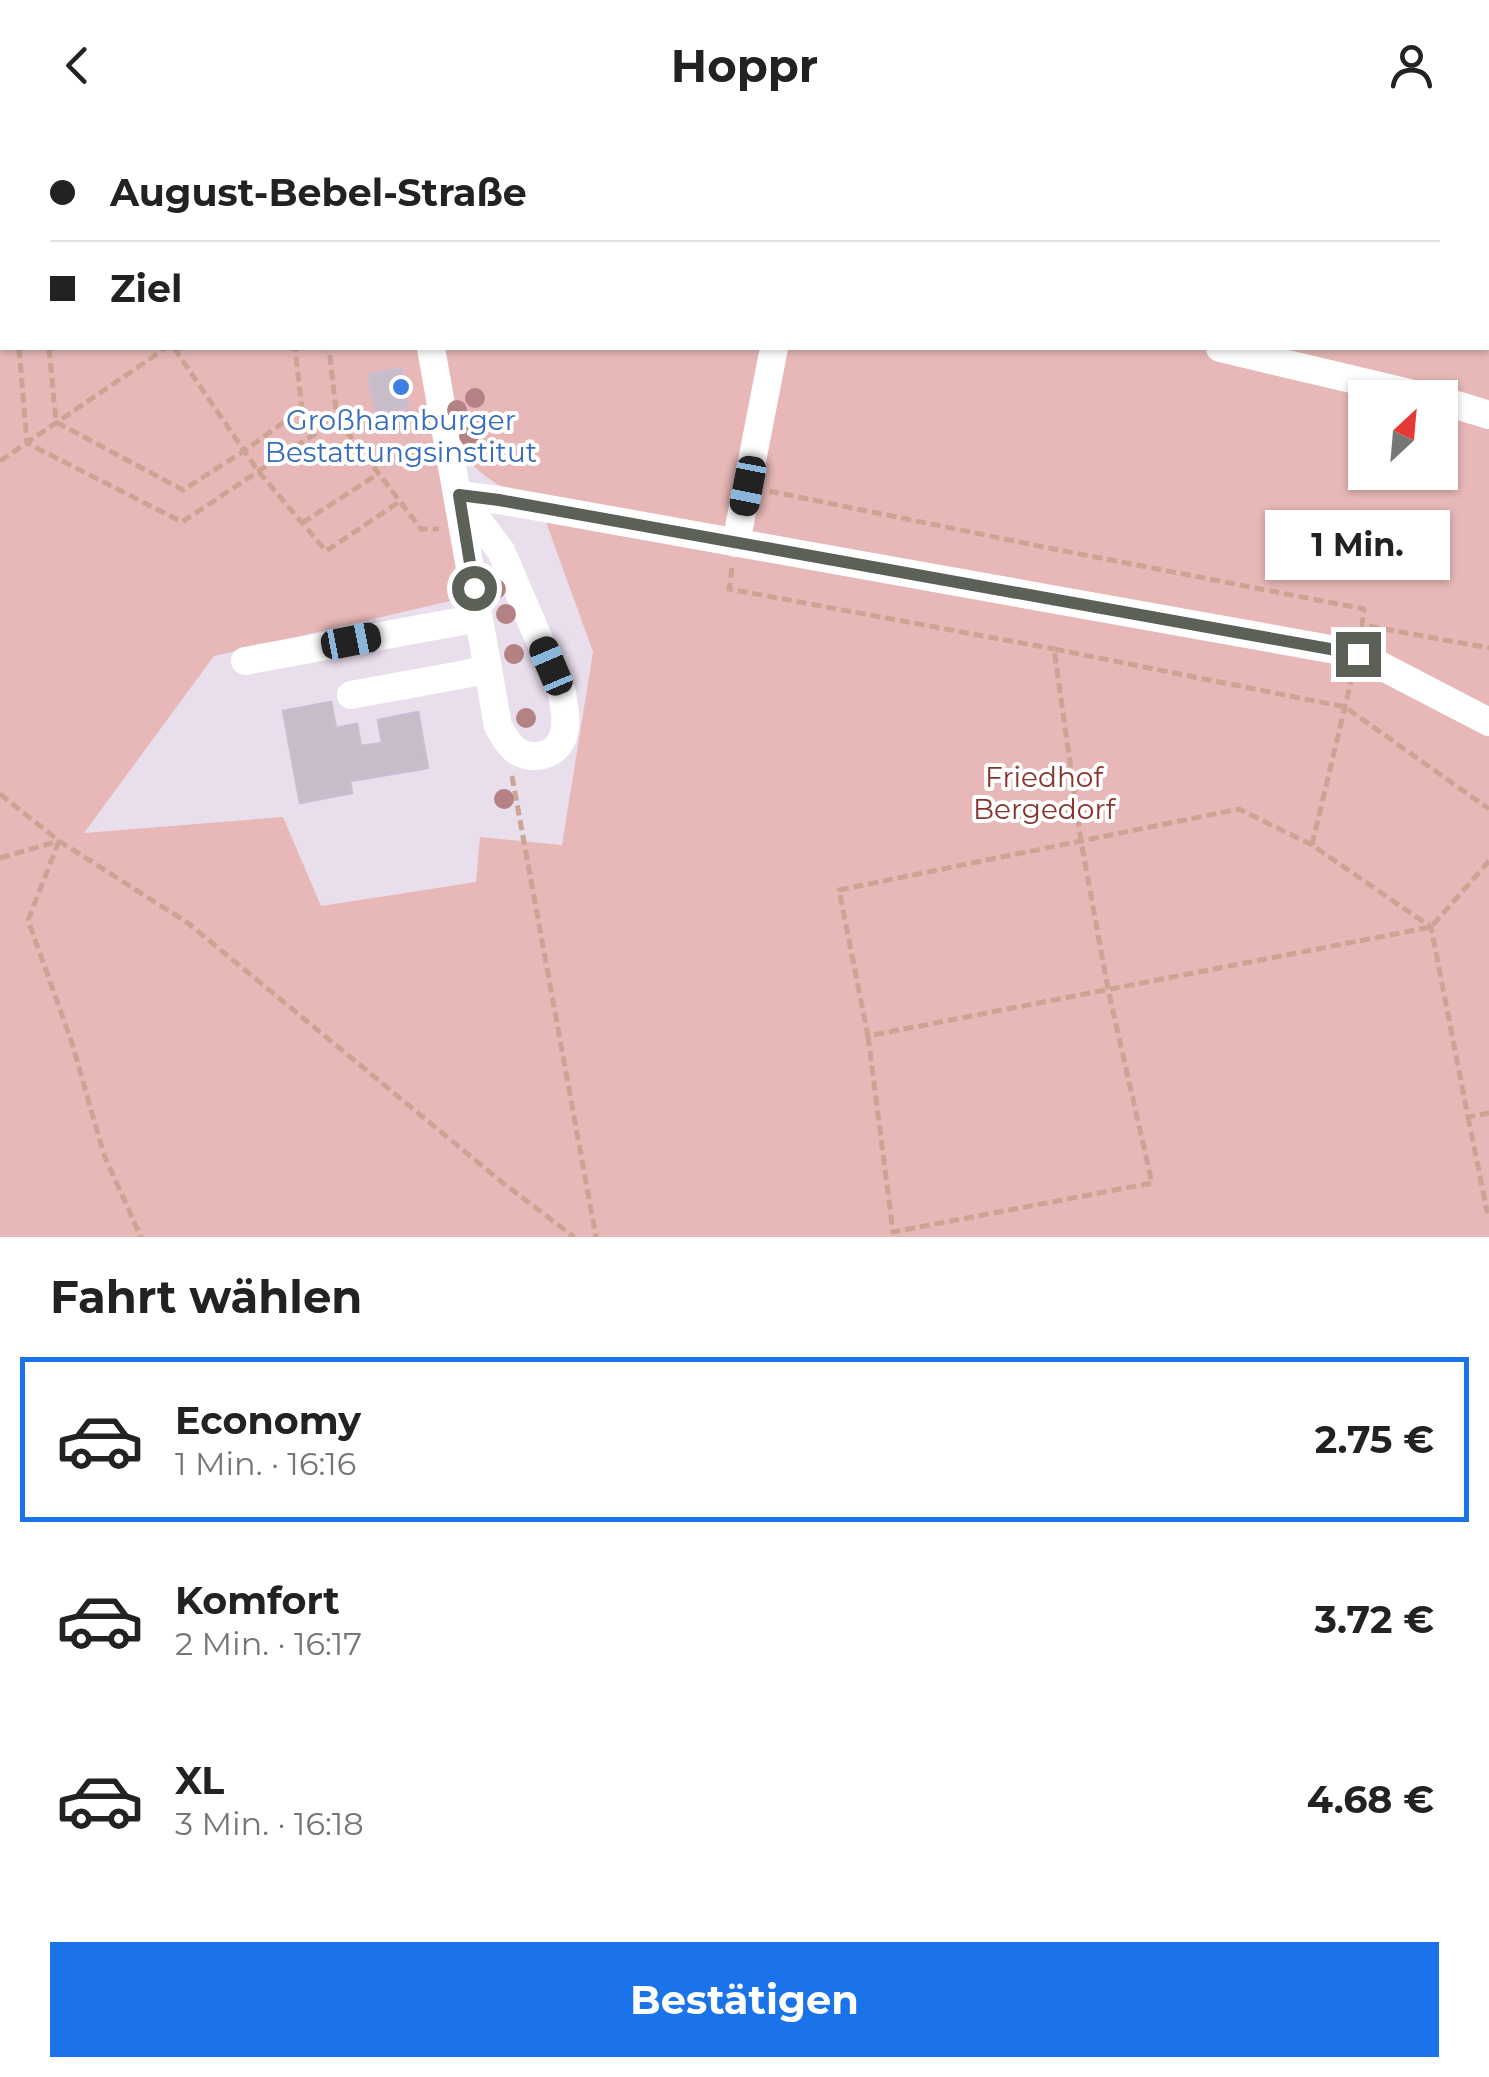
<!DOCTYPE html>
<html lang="de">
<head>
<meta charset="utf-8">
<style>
  body { margin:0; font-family:Montserrat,sans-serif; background:#f2f2f2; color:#222; height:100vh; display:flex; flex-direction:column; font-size:38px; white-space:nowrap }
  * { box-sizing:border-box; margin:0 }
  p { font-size:32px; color:#767676 }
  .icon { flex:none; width:55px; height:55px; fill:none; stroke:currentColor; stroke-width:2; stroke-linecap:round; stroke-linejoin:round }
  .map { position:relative; height:1107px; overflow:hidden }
  .panel { display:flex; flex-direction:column; background:#fff; flex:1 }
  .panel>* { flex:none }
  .hud { position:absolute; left:0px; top:0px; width:1490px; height:220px; box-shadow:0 2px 8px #0004; display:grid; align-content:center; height:220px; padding:0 50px; background:#fff }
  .needle { width:65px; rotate:26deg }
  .fabs { position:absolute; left:1348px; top:250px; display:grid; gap:20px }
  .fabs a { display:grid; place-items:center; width:110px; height:110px; border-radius:0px; background:#fff; box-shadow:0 2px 8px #0004; font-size:50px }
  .end { position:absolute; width:45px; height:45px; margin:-22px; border:12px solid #5b6157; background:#fff; box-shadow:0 0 0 5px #fff }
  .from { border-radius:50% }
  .bubble { position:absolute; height:70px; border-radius:0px; background:#fff; box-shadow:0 2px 8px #0004; font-size:32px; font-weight:700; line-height:70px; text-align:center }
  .car { position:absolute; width:30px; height:60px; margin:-30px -15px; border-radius:12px; box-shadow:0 0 8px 2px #0007; background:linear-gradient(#222 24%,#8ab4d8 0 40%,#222 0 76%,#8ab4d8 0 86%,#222 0) }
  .hud b { display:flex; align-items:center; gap:35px; height:95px; font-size:38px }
  .hud b+b { border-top:2px solid #e0e0e0 }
  .hud i { width:25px; height:25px; background:#222 }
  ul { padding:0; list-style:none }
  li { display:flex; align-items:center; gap:30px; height:165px; margin:0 20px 15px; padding:0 30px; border:5px solid transparent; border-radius:0px }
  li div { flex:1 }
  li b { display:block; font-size:38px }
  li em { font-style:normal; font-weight:700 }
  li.on { border-color:#1a73e8 }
  li>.icon { width:90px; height:90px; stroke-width:1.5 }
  h2 { padding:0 50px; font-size:45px; line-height:120px }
  .action { display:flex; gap:20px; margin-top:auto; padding:20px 50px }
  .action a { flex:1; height:115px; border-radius:0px; background:#1a73e8; color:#fff; font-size:40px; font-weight:700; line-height:115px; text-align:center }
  header { display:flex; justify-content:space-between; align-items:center; height:130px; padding:0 50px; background:#fff; font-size:45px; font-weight:700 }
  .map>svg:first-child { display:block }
  .green { fill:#e7b8b7; fill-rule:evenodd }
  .building { fill:#c6bdc9; stroke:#cbbcd1; stroke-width:2.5 }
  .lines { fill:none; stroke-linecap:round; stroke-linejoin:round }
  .path { stroke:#cca493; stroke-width:5; stroke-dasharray:10 5; stroke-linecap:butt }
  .minor { stroke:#fff; stroke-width:28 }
  .tree { fill:#b48184 }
  .route { stroke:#5b6157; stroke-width:12 }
  .shop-dot { fill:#3f7fe0; stroke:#fff; stroke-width:4 }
  .labels { text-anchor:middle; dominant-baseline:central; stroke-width:8; stroke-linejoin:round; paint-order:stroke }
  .shop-label { font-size:28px; fill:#366cbe; stroke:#fff }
  .park-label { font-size:28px; fill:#88352e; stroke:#fff }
</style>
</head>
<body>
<header><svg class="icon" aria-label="back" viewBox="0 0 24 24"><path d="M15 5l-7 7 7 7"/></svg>Hoppr<svg class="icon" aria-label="person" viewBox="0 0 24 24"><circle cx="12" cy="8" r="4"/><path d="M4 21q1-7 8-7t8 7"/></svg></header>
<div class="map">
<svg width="1489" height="1107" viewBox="0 0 1489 1107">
  <rect width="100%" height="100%" fill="#e9deec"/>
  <path class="green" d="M0,0H377L378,2H2V218H419L463,468L214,526L84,703L283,687L321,776L476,752L480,707L562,715L593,522L541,378C515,365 482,349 464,325C456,313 446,237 442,218H1488V2H403V0H1489V1107H0ZM1365,268H1440V342H1365Z"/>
  <g class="building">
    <polygon points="401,238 408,277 376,283 368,244"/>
    <polygon points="410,281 412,290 384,296 382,287"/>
    <polygon points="331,572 336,598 357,594 361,616 382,613 378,590 418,582 428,638 350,651 352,663 300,673 283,581"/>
  </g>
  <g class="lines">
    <g class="path">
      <polyline points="130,0 132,2"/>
      <polyline points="282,0 284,2"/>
      <polyline points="20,2 23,0"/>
      <polyline points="209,2 213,0"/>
      <polyline points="1147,2 1149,0"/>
      <polyline points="1488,8 1489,7"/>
      <polyline points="0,16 2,14"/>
      <polyline points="0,119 2,123"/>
      <polyline points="19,218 27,313 182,392 337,289 329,218"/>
      <polyline points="49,218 56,292 183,360 244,321 302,279 295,218"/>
      <polyline points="174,218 258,341 326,421 399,372"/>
      <polyline points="337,289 421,399 439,399"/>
      <polyline points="0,331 166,218"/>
      <polyline points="769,361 1054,419 1364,479 1362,495 1489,518"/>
      <polyline points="302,393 378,344"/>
      <polyline points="732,438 729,459 1054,519"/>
      <polyline points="512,646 596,1107"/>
      <polyline points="0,664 59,711 188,793 498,1049 574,1107"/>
      <polyline points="59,711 28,790 72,913 104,1025 141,1107"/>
      <polyline points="1312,715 1352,547"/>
      <polyline points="0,728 59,711"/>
      <polyline points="1489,731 1431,797 868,906 839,760 1239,679 1312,715 1431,797 1468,987 1489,983"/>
      <polyline points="868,906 893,1102 1152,1053 1108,859 1081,711 1054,519 1345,577 1489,679"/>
      <polyline points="1468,987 1487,1081 1489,1080"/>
    </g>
    <g class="minor">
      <polyline points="389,0 390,2"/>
      <polyline points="869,2 872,0"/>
      <polyline points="936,2 939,0"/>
      <path d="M431,218L498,596C503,605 509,616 518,622C533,630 553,626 561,611C569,597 564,578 562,563L501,421L459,365"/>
      <polyline points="1220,218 1431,268"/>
      <polyline points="1440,270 1489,285"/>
      <polyline points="459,365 499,370 1358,524 1489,592"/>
      <polyline points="736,413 774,218"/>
      <polyline points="245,531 479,488"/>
      <polyline points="351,565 466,544 488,538"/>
    </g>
  </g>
  <g class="tree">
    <circle cx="475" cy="268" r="10"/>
    <circle cx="457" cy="280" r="10"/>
    <circle cx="469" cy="306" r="10"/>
    <circle cx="496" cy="459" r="10"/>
    <circle cx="506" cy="484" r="10"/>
    <circle cx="514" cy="524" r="10"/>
    <circle cx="526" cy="588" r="10"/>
    <circle cx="504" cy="669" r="10"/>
  </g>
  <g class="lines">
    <polyline class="route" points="474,458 459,365 499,370 1358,524"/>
  </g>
  <circle class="shop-dot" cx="401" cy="257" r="10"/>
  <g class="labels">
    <g class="shop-label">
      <text x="401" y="290">Großhamburger<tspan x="401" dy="32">Bestattungsinstitut</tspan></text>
    </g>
    <g class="park-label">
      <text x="1044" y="647">Friedhof<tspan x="1044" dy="32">Bergedorf</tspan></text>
    </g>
  </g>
</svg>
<div class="fabs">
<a><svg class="needle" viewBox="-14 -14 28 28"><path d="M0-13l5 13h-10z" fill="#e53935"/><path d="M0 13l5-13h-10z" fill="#767676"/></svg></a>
</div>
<i class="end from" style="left:474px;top:458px"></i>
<i class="end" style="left:1358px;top:524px"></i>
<div class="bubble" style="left:1265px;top:380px;width:185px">1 Min.</div>
<i class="car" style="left:748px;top:356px;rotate:191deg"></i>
<i class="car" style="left:351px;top:511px;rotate:79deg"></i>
<i class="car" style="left:551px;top:536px;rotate:337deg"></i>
<div class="hud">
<b><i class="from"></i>August-Bebel-Straße</b>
<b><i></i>Ziel</b>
</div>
</div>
<section class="panel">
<h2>Fahrt wählen</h2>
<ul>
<li class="on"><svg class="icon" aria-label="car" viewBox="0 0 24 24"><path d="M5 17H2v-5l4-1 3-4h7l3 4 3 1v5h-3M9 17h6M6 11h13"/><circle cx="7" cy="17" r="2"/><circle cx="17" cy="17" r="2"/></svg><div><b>Economy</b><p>1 Min. · 16:16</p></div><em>2.75 €</em></li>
<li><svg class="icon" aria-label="car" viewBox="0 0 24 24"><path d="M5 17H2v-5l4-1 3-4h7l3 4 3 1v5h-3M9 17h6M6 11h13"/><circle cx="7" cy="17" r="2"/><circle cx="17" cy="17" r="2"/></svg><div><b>Komfort</b><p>2 Min. · 16:17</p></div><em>3.72 €</em></li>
<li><svg class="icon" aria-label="car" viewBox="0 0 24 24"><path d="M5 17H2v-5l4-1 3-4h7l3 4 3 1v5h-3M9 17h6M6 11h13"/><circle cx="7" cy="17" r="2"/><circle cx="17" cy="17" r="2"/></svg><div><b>XL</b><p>3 Min. · 16:18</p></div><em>4.68 €</em></li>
</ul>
<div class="action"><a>Bestätigen</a></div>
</section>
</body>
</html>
